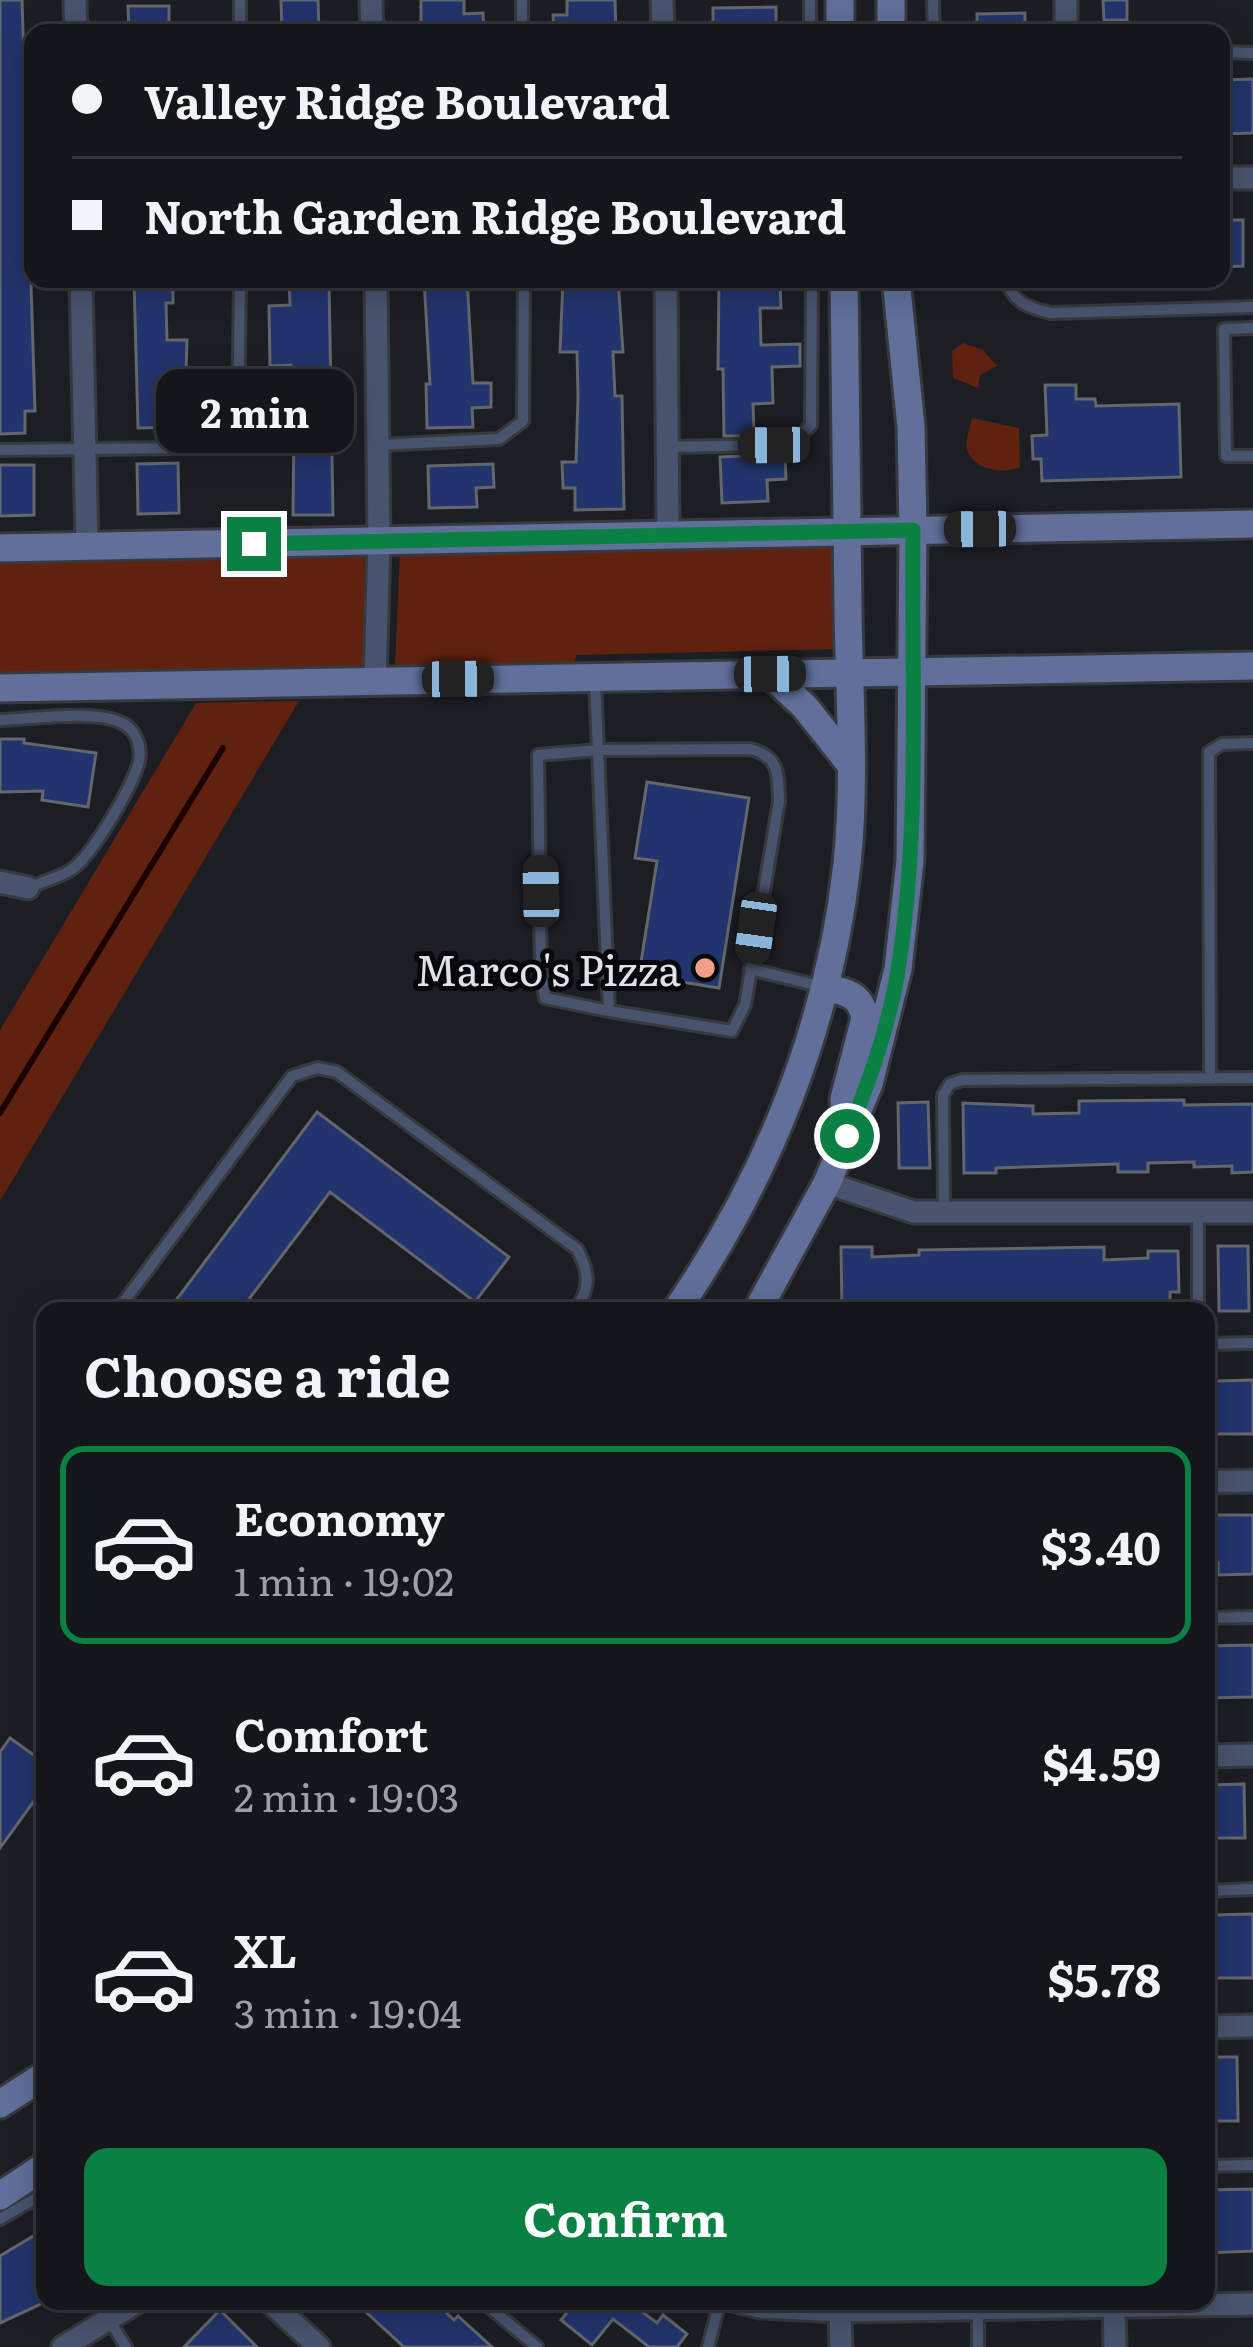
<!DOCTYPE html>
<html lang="en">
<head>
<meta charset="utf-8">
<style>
  body { margin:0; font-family:Literata,serif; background:#1d1f23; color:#f1f3f6; height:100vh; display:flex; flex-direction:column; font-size:45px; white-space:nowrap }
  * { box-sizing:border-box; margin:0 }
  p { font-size:39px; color:#9d9fa2 }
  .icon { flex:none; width:66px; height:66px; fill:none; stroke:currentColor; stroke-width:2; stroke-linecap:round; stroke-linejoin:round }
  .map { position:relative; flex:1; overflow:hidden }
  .side { position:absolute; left:36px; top:1302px; width:1179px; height:1008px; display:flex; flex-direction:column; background:#14161a; border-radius:24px; box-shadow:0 6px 30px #0003,0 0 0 3px #333539 }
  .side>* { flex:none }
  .top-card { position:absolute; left:24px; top:24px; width:1206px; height:264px; border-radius:24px; box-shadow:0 6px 30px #0003,0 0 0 3px #333539; display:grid; align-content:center; height:264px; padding:0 48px; background:#14161a }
  .end { position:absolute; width:54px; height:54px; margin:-27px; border:15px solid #0b8043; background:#fff; box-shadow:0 0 0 6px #fff }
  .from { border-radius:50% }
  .bubble { position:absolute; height:84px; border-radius:24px; background:#14161a; box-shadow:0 6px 30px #0003,0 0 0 3px #333539; font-size:39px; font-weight:700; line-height:84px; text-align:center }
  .car { position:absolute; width:36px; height:72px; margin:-36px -18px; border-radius:15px; box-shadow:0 0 9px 3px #0007; background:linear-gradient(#222 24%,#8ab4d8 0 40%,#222 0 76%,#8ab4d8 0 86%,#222 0) }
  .top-card b { display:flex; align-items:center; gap:42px; height:114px; font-size:45px }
  .top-card b+b { border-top:3px solid #333539 }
  .top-card i { width:30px; height:30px; background:#f1f3f6 }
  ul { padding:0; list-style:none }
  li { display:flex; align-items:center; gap:36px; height:198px; margin:0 24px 18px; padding:0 24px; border:6px solid transparent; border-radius:24px }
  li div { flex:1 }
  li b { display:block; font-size:45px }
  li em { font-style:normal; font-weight:700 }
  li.selected { border-color:#0b8043 }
  li>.icon { width:108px; height:108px; stroke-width:1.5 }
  h2 { padding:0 48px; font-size:54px; line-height:144px }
  .button { display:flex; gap:24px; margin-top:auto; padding:24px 48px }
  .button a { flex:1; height:138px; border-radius:24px; background:#0b8043; color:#fff; font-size:48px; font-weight:700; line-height:138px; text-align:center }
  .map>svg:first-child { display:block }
  .green { fill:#60220e }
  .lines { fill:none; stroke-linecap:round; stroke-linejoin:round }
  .stream { stroke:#1c0000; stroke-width:6 }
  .building { fill:#22346c; stroke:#63666c; stroke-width:3 }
  .lane-casing { stroke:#37393e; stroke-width:16 }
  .street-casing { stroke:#37393e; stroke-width:27 }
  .secondary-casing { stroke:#37393e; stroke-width:33 }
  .lane { stroke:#48536d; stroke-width:10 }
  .street { stroke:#48536d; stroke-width:21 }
  .secondary { stroke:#60709a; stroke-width:27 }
  .route { stroke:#0b8043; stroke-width:15 }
  .poi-dot { fill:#f39f85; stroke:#07080a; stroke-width:4.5 }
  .labels { text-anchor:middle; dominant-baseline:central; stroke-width:10; stroke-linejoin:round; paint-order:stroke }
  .poi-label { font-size:42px; fill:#e0e2e6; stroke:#07080a; text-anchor:end }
</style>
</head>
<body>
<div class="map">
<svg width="1253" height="2347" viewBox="0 0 1253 2347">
  <rect width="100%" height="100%" fill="#1b1e23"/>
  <g class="green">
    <polygon points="963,343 983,350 997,366 980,375 978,388 953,378 952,351"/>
    <path d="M972,418L1019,428L1020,467C1003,475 973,470 967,449C965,440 970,428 972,418Z"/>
    <polygon points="835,542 837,649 576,655 575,662 395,666 400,551"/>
    <polygon points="365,551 363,666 0,674 0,559"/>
    <polygon points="299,701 0,1201 0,1030 196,703"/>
  </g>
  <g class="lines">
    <polyline class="stream" points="0,1113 223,748"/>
  </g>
  <g class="building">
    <polygon points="0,0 22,0 35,411 25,411 25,433 0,434"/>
    <polygon points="281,0 318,0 319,33 282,33"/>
    <polygon points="421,0 464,0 464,14 483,13 484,33 421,33"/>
    <polygon points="567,0 615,0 616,33 554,33 553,15 567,15"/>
    <polygon points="1103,0 1127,0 1127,20 1104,20"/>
    <polygon points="128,6 169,6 169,33 129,33"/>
    <polygon points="776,7 776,32 713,33 713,8"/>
    <polygon points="1025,13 1025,33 977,33 977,14"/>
    <polygon points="1253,79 1253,133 1225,134 1224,80"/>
    <polygon points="1221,220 1243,220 1243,266 1221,267"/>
    <polygon points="134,279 173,279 173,303 166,303 167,340 187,340 185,403 192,403 193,427 138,428"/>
    <polygon points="289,279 329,279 333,515 293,515 294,425 275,425 275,402 292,402 291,365 270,366 269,306 290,305"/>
    <polygon points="424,279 467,279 473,383 491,383 491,407 472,408 473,427 427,428 426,384 430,384"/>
    <polygon points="563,279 618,279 623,352 613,352 615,396 622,396 624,509 575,510 575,488 563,488 562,462 576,462 578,397 577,352 560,352"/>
    <polygon points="719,279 763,279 763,284 780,283 781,308 760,308 761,345 800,344 800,366 772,367 773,403 753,404 754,436 724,436 723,369 718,369"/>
    <polygon points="1045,385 1076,385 1076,399 1095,399 1096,406 1179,404 1181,477 1042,481 1041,459 1033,459 1032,436 1047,435"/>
    <polygon points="785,454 786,479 767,480 768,501 722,503 720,457"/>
    <polygon points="178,463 179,513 138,514 137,464"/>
    <polygon points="493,464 494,487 476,488 477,507 429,508 428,466"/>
    <polygon points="0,465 34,465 34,515 0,516"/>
    <polygon points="0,739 24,739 24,743 96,753 88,807 42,800 43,791 0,792"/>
    <polygon points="647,782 749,798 719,988 639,975 657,861 635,858"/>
    <polygon points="1184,1100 1184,1105 1253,1104 1253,1172 1232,1173 1232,1166 1194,1167 1194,1162 1148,1163 1148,1172 1118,1172 1118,1164 996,1168 996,1173 964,1173 963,1103 1033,1106 1033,1114 1079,1113 1079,1101"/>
    <polygon points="928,1102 930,1168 899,1168 898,1103"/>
    <polygon points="317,1112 509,1257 475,1302 330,1192 240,1311 168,1311"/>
    <polygon points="1218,1246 1248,1246 1249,1311 1219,1311"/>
    <polygon points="841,1247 872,1247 872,1257 919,1255 919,1250 1104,1247 1104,1260 1148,1258 1148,1251 1178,1251 1179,1292 1170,1292 1170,1311 842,1311"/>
    <polygon points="1253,1380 1253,1434 1216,1434 1215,1381"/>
    <polygon points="1206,1515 1253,1515 1253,1574 1218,1575 1218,1563 1206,1564"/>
    <polygon points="1253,1645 1253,1697 1206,1698 1206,1646"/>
    <polygon points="10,1738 45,1763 45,1786 0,1848 0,1752"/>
    <polygon points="1244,1784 1245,1838 1206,1838 1206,1785"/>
    <polygon points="1253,1914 1253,1978 1213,1978 1212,1915"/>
    <polygon points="1206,2057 1237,2057 1238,2121 1216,2121 1215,2094 1206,2094"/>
    <polygon points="1253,2189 1253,2251 1206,2253 1206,2190"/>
    <polygon points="45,2229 45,2302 0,2323 0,2256"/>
    <polygon points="354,2301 434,2301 454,2320 458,2316 492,2347 404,2347"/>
    <polygon points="576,2301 628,2301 657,2323 663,2315 687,2334 677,2347 649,2347 613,2319 592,2345 561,2320"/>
    <polygon points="220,2310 257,2347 184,2347"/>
  </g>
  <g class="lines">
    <g class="lane-casing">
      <g id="lane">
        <polyline points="522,0 522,33"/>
        <polyline points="810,0 810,33"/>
        <polyline points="933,0 934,33"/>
        <polyline points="240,33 240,0"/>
        <polyline points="1221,52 1253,53"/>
        <path d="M1005,279C1014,302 1027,308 1051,313L1253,307"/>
        <polyline points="1253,328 1224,329 1226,456 1253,456"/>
        <polyline points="379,445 499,439 523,421 524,279"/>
        <polyline points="668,447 774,445 796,440 811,425 812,279"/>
        <polyline points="0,450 178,448 223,440 238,425 240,279"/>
        <path d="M595,680L598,750L609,1011L732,1031L745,1005L779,801C778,773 779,756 750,749L598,750L538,755L541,974L545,998L609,1011"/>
        <path d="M0,720C32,719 92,710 120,722C135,728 142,745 139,761C133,786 92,856 71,870C58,878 41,882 28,888"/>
        <polyline points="750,969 823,987"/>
        <polyline points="1210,1078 1209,752 1222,744 1253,743"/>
        <polyline points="944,1212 943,1095 950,1084 962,1080 1253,1078"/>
        <path d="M117,1311L292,1076L318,1068L337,1072L577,1249C590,1273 591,1289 574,1311"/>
        <polyline points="1198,1311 1198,1212"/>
        <polyline points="1206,1344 1253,1343"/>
        <polyline points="1206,1618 1253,1617"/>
        <polyline points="1206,1891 1253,1889"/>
        <polyline points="1206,2166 1253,2165"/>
        <polyline points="0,2219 45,2193"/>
        <polyline points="482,2301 537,2347"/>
        <polyline points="978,2308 978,2347"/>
        <polyline points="110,2321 126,2347"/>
        <polyline points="708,2347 720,2301"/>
      </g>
    </g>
    <g class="street-casing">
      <g id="street">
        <polyline points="75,0 76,33"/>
        <polyline points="371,0 372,33"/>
        <polyline points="662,0 663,33"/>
        <polyline points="1066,0 1066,33"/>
        <polyline points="1221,178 1253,178"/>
        <polyline points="81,279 87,546"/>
        <polyline points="666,279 668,535"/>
        <polyline points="375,681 379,542 376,279"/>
        <polyline points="0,882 28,888"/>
        <polyline points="827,1183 914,1212 1253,1212"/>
        <polyline points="1206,1482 1253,1481"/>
        <polyline points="1206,1756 1253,1755"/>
        <polyline points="1206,2027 1253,2026"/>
        <polyline points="269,2301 319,2347"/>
        <polyline points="736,2301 760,2307 840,2311 1253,2304"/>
        <polyline points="1114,2307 1115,2347"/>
        <polyline points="840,2311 841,2347"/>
        <polyline points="63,2347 139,2301"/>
      </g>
    </g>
    <g class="secondary-casing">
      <g id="secondary">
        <polyline points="840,0 840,33"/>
        <polyline points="891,0 891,33"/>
        <polyline points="0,548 1253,524"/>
        <polyline points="770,674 805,707 851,765"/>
        <polyline points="0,688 1253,666"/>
        <path d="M825,988C846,991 861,995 865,1018L844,1099L845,1114"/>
        <path d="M676,1311C768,1177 829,1026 847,864C856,779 849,693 848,608C846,498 846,389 844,279"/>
        <polyline points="757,1311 827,1183 869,1084 898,969 910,861 913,530 911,427 896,279"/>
        <polyline points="0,2104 45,2075"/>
        <polyline points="0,2196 45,2166"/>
      </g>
    </g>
    <use href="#lane" class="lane"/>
    <use href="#street" class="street"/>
    <use href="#secondary" class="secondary"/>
  </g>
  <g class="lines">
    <path class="route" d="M254,544L913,530C911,676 921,825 898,970C889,1027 869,1083 847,1136"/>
  </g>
  <circle class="poi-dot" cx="705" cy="968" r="12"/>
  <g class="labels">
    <g class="poi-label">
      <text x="681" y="968">Marco's Pizza</text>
    </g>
  </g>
</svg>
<i class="end from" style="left:847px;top:1136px"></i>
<i class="end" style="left:254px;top:544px"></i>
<div class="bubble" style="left:156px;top:369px;width:198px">2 min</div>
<i class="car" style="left:774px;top:445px;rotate:269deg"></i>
<i class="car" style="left:980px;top:529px;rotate:269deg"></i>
<i class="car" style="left:770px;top:674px;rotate:89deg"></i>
<i class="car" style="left:458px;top:679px;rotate:89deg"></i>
<i class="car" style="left:541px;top:891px;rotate:359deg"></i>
<i class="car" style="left:756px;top:928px;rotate:188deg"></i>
<div class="top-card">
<b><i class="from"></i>Valley Ridge Boulevard</b>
<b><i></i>North Garden Ridge Boulevard</b>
</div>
<section class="side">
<h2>Choose a ride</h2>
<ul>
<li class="selected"><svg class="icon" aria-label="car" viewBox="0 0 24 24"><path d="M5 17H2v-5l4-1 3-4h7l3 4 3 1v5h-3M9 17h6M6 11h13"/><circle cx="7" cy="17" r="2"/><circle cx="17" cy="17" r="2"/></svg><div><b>Economy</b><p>1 min · 19:02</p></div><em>$3.40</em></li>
<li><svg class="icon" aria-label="car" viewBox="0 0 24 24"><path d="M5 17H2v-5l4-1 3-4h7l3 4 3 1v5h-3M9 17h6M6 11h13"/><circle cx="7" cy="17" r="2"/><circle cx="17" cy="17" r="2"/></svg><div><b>Comfort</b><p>2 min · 19:03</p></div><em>$4.59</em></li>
<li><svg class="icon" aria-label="car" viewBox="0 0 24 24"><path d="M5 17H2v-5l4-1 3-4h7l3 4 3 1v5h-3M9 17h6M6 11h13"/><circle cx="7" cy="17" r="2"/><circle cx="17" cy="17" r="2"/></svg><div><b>XL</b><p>3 min · 19:04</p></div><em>$5.78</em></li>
</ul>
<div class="button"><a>Confirm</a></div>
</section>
</div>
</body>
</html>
